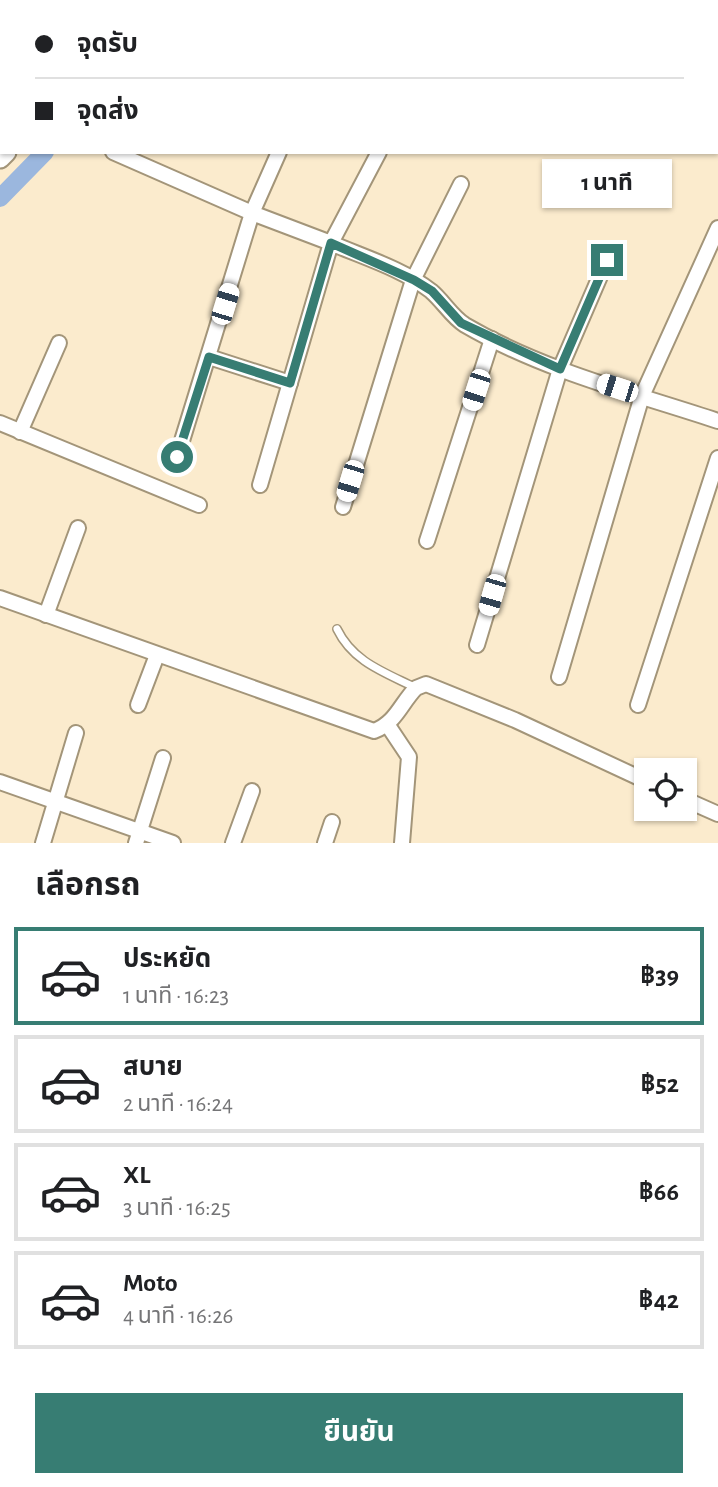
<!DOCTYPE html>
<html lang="th">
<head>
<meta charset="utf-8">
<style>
  body { margin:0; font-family:"Alegreya Sans","Noto Sans Thai",sans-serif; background:#f2f2f2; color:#202124; height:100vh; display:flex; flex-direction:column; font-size:26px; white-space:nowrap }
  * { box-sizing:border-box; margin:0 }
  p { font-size:23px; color:#757577 }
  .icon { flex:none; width:38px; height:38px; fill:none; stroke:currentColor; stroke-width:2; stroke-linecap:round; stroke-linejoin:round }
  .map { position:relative; height:843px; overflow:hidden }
  .details { display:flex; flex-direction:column; background:#fff; flex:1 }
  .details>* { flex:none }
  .top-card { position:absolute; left:0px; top:0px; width:719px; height:154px; box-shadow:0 2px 5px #0004; display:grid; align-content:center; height:154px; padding:0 35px; background:#fff }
  .tools { position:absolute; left:634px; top:758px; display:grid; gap:14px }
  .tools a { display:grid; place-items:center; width:63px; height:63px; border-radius:0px; background:#fff; box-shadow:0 2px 5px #0004; font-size:35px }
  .end { position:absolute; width:32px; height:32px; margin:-16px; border:9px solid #377d73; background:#fff; box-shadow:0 0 0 4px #fff }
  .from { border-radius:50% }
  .bubble { position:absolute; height:49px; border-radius:0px; background:#fff; box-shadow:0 2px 5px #0004; font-size:23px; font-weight:700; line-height:49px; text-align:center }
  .car { position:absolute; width:21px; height:42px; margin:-21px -10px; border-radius:9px; box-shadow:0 0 5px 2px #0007; background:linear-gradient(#fff 24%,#345 0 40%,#fff 0 76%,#345 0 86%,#fff 0) }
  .top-card b { display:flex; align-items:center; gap:24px; height:66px; font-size:26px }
  .top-card b+b { border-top:2px solid #e0e0e0 }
  .top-card i { width:18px; height:18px; background:#202124 }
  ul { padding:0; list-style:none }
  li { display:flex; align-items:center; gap:21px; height:98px; margin:0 14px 10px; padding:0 21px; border:4px solid #e0e0e0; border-radius:0px }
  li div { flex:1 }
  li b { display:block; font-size:26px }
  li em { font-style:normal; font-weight:700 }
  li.on { border-color:#377d73 }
  li>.icon { width:63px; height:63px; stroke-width:1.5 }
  h2 { padding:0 35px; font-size:32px; line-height:84px }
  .primary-button { display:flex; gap:14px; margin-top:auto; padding:14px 35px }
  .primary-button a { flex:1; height:80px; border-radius:0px; background:#377d73; color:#fff; font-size:28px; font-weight:700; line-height:80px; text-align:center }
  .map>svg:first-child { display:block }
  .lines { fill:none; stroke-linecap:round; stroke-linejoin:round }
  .canal { stroke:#9bb7de; stroke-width:18 }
  .lane-casing { stroke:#a39579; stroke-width:10 }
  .street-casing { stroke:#a39579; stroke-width:18 }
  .secondary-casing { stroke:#a39579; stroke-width:23 }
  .lane { stroke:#fff; stroke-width:7 }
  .street { stroke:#fff; stroke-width:14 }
  .secondary { stroke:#fff; stroke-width:19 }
  .route { stroke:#377d73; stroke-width:9 }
</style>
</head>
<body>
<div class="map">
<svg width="718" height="843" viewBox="0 0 718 843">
  <rect width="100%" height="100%" fill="#fbebcd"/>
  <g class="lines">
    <g class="canal">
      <polyline points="194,2 196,0"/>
      <polyline points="0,198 45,152"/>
    </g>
    <g class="lane-casing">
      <path id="lane" d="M337,629C353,662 384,672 416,688"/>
    </g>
    <g class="street-casing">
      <g id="street">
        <polyline points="565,0 568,2"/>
        <polyline points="0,9 2,11"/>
        <polyline points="113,152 252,213 177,457"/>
        <polyline points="279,152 252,213 331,243 379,152"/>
        <polyline points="209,357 290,383"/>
        <polyline points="0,423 199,505"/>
        <polyline points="20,432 59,343"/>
        <path d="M260,485L331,243C363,257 403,269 431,291C443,301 452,317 465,325C542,370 633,393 718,421"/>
        <polyline points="343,507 413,280 461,184"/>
        <polyline points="427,541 492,339"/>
        <path d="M0,598L374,731C396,723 401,703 416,688L426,684L515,720L646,781"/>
        <polyline points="46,615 78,528"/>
        <polyline points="477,645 560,369 607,260"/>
        <polyline points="559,677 642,396 718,228"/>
        <polyline points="138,705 157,655"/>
        <polyline points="638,705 718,458"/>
        <polyline points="387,724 409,757 402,843"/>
        <polyline points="0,782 173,843"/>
        <polyline points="684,799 718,814"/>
        <polyline points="43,843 76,733"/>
        <polyline points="136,843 163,758"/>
        <polyline points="233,843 252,791"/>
        <polyline points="325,843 332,822"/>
      </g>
    </g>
    <g class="secondary-casing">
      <g id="secondary">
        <polyline points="149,2 151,0"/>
        <polyline points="0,158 6,152"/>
      </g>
    </g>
    <use href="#lane" class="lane"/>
    <use href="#street" class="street"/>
    <use href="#secondary" class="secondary"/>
  </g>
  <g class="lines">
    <polyline class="route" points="177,457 209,357 290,383 331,243 414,280 432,291 461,323 560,369 607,260"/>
  </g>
</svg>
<div class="tools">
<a><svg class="icon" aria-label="locate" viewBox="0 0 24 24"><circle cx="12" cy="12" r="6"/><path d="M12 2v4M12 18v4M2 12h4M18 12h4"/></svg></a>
</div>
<i class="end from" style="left:177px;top:457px"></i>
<i class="end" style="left:607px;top:260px"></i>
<div class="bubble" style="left:542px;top:159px;width:130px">1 นาที</div>
<i class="car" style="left:225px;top:304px;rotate:17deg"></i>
<i class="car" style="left:617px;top:388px;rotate:288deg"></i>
<i class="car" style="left:476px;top:390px;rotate:198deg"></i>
<i class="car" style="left:350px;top:481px;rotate:197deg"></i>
<i class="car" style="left:492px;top:595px;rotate:196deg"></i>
<div class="top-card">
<b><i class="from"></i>จุดรับ</b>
<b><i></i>จุดส่ง</b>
</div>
</div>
<section class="details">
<h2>เลือกรถ</h2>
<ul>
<li class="on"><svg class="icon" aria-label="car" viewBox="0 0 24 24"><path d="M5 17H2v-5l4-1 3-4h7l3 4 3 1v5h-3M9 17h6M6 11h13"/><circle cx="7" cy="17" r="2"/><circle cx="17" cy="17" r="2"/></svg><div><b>ประหยัด</b><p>1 นาที · 16:23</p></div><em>฿39</em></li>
<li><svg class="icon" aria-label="car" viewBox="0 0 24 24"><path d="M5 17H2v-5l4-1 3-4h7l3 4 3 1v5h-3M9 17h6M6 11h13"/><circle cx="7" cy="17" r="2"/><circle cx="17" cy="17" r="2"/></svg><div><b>สบาย</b><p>2 นาที · 16:24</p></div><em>฿52</em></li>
<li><svg class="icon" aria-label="car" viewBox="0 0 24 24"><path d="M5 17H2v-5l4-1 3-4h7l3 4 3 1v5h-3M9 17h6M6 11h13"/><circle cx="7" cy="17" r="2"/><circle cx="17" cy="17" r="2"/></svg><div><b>XL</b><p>3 นาที · 16:25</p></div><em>฿66</em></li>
<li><svg class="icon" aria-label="car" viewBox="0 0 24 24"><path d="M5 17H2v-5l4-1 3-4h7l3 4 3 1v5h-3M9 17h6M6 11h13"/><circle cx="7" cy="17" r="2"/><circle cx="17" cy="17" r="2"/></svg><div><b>Moto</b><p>4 นาที · 16:26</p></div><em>฿42</em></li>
</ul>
<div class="primary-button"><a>ยืนยัน</a></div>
</section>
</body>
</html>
